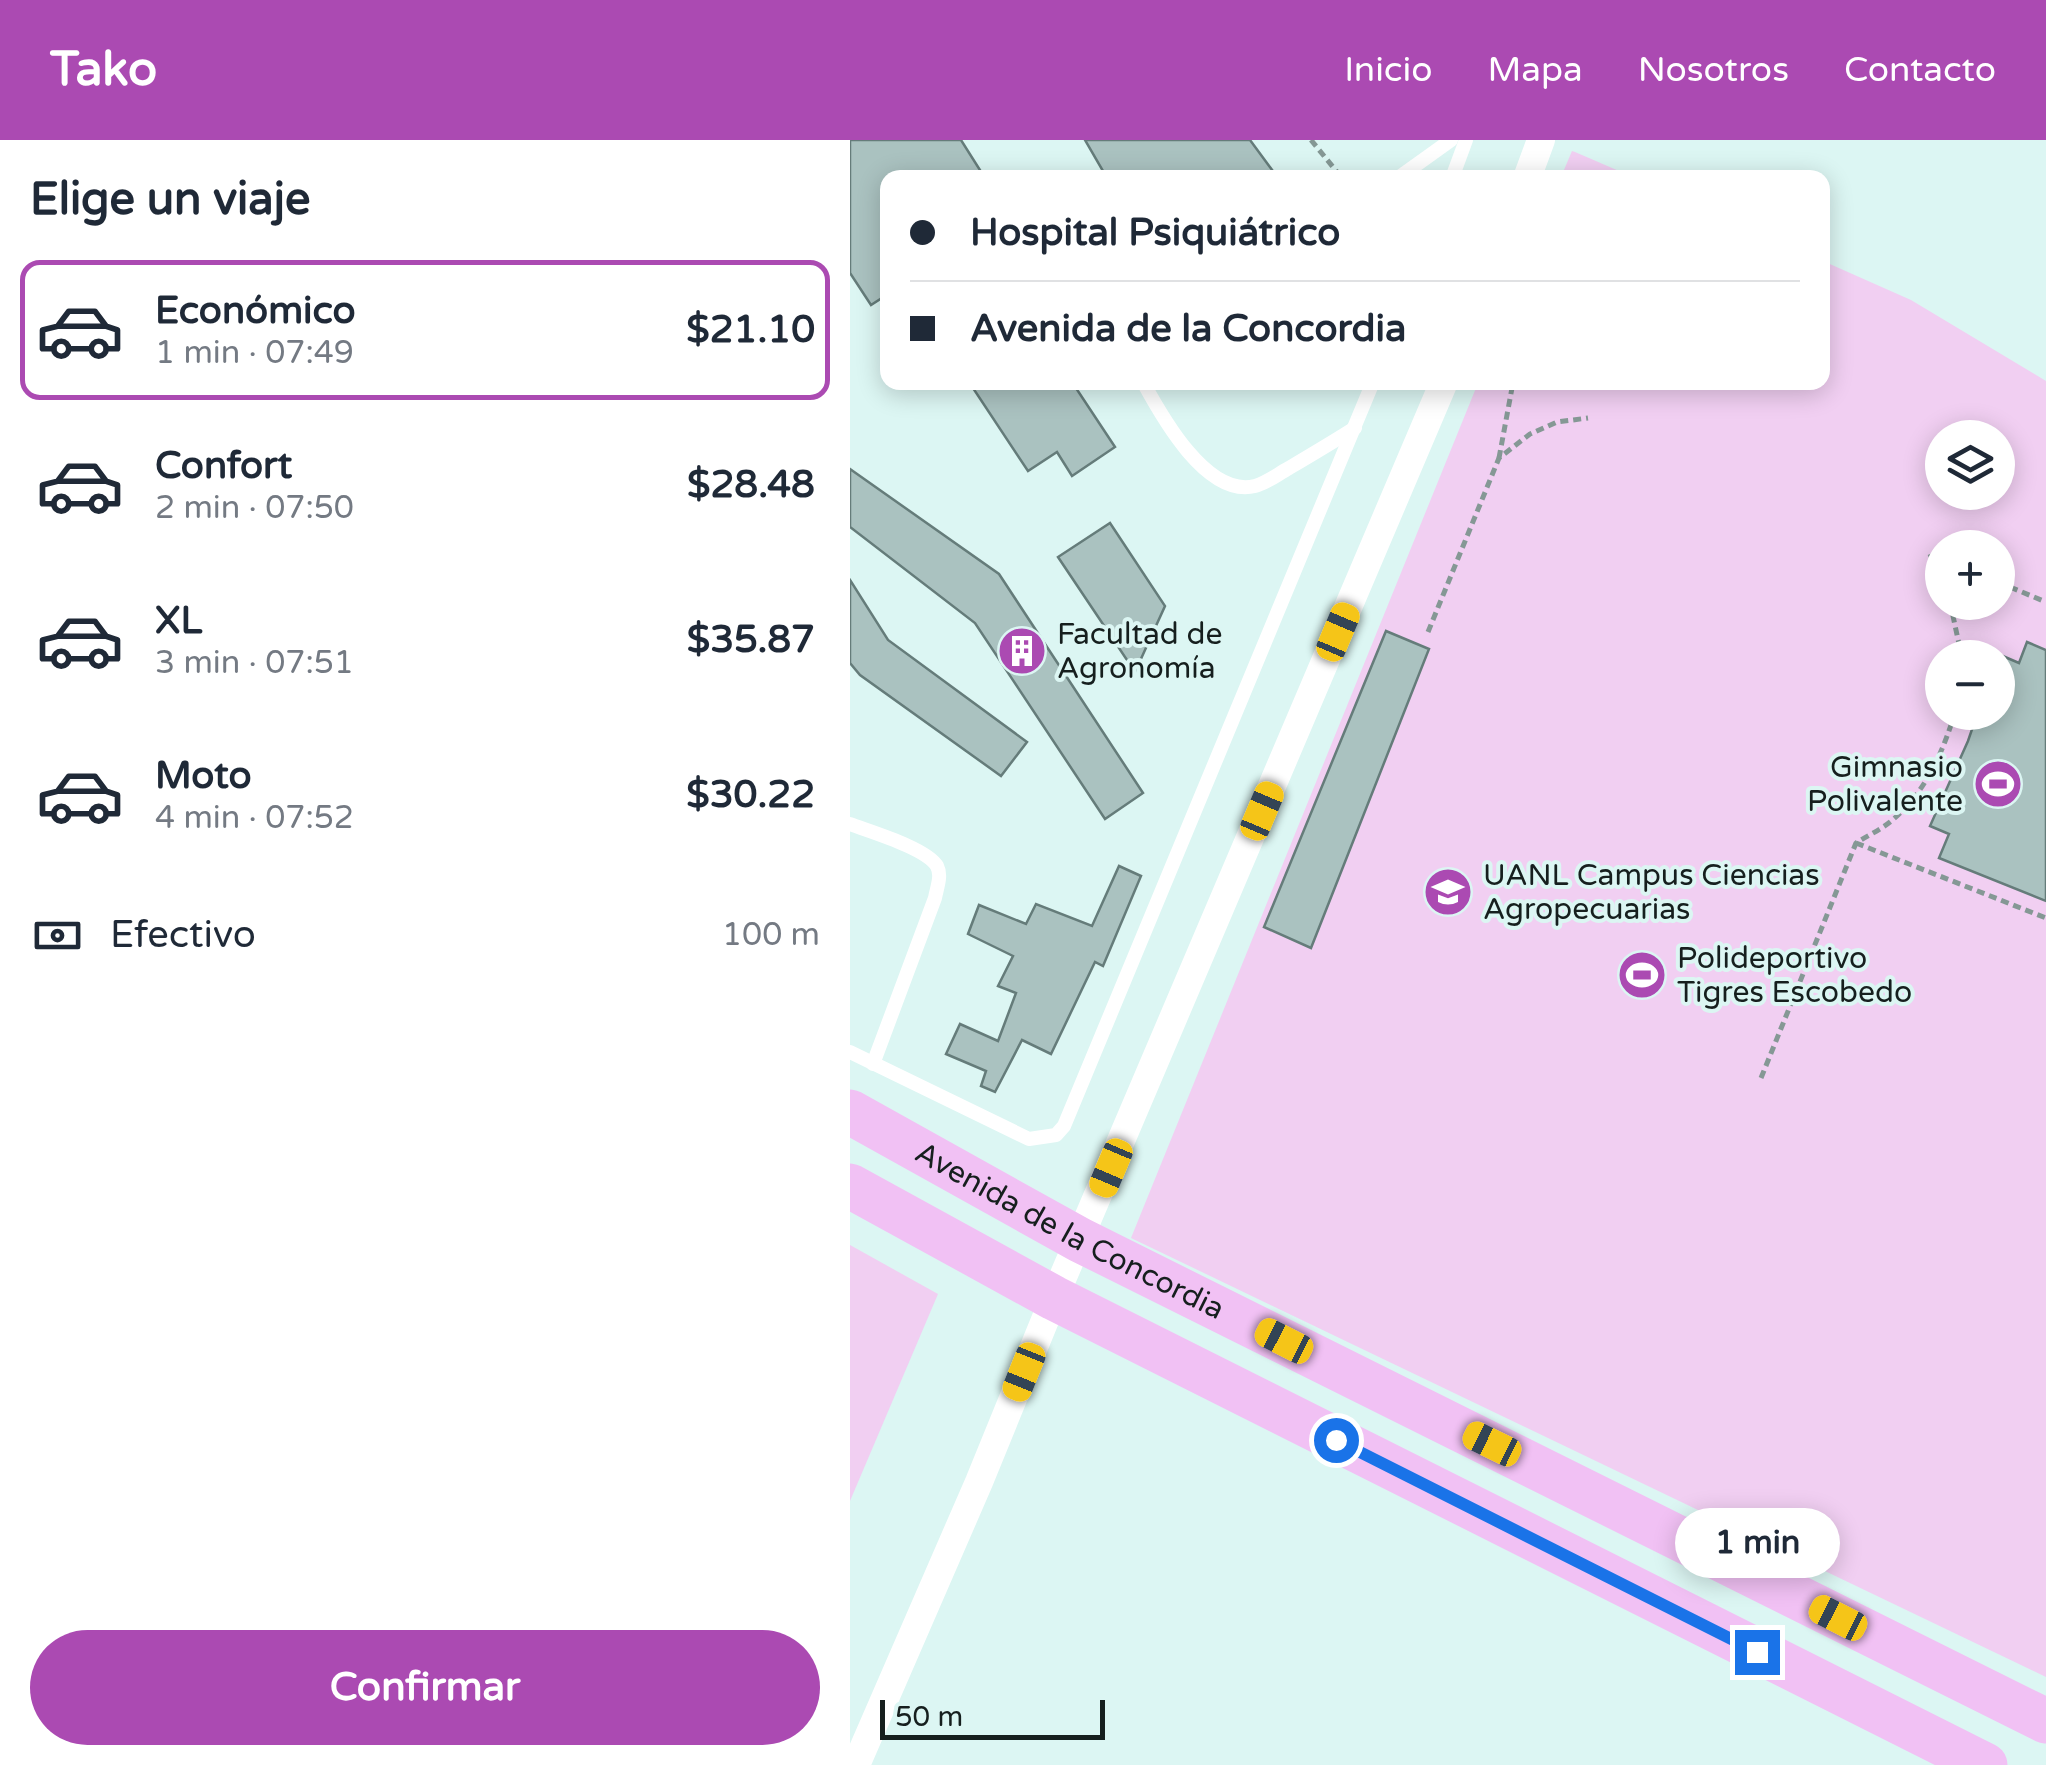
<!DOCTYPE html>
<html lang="es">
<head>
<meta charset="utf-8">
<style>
  body { margin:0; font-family:"Varela Round",sans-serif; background:#f6f6f7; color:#1f2937; height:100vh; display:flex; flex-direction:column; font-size:38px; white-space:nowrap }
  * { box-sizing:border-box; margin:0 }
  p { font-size:32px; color:#747a83 }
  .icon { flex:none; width:55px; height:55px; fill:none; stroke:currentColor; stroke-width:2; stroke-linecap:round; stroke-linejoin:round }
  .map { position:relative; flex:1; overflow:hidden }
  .sheet { display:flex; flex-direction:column; background:#fff; width:850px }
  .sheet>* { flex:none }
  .guide { position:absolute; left:30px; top:30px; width:950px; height:220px; border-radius:20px; box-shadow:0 5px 25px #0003; display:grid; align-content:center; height:220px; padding:0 30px; background:#fff }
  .buttons { position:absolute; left:1075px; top:280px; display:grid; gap:20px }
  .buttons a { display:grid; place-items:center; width:90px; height:90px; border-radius:50%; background:#fff; box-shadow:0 5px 25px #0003; font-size:50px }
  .scale { position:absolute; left:30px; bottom:25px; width:225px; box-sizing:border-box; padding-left:10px; border:5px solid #161f1e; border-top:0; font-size:28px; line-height:35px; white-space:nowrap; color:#161f1e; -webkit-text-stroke:8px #dcf6f3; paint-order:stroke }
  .end { position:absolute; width:45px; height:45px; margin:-22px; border:12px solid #1a73e8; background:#fff; box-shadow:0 0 0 5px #fff }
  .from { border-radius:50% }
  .bubble { position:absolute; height:70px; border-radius:35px; background:#fff; box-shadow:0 5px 25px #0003; font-size:32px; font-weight:700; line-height:70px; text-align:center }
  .car { position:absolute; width:30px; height:60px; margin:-30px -15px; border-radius:12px; box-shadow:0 0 8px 2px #0007; background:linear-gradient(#f5c518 24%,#345 0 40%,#f5c518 0 76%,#345 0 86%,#f5c518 0) }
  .guide b { display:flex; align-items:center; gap:35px; height:95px; font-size:38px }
  .guide b+b { border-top:2px solid #e0e1e3 }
  .guide i { width:25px; height:25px; background:#1f2937 }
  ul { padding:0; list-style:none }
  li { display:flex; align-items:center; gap:30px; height:140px; margin:0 20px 15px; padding:0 10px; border:5px solid transparent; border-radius:20px }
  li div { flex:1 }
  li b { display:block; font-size:38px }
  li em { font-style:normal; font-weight:700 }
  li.on { border-color:#ab4ab2 }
  li>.icon { width:90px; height:90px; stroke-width:1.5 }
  h2 { padding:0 30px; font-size:45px; line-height:120px }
  .pay { display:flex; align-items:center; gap:25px; height:110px; padding:0 30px; font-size:38px }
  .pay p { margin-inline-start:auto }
  .action { display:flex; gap:20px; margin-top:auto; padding:20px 30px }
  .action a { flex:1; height:115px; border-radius:60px; background:#ab4ab2; color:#fff; font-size:40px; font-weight:700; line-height:115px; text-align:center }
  header { display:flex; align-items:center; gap:60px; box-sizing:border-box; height:140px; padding:0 50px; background:#ab4ab2; color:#fff }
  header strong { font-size:48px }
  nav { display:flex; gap:55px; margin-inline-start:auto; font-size:35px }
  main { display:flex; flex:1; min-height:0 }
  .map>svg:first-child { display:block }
  .green { fill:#f1cff2; fill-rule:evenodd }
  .building { fill:#aac2c0; stroke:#657c7a; stroke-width:2.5 }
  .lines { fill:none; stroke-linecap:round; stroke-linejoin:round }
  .path { stroke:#859895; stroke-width:5; stroke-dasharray:8 5; stroke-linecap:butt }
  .service { stroke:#fff; stroke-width:14 }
  .minor { stroke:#fff; stroke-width:28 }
  .primary { stroke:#f1c1f4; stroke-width:45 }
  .route { stroke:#1a73e8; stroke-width:12 }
  .labels { text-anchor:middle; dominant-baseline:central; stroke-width:8; stroke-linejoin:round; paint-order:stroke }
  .poi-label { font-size:30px; fill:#161f1e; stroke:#dcf6f3; text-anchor:start }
  .street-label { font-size:30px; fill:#161f1e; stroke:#dcf6f3 }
</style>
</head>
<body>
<header>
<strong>Tako</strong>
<nav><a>Inicio</a><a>Mapa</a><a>Nosotros</a><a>Contacto</a></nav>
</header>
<main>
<section class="sheet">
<h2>Elige un viaje</h2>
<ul>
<li class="on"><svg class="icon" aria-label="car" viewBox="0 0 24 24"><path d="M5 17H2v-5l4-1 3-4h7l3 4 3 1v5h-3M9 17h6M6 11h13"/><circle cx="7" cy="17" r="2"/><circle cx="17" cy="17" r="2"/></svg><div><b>Económico</b><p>1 min · 07:49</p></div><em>$21.10</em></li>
<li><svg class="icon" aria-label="car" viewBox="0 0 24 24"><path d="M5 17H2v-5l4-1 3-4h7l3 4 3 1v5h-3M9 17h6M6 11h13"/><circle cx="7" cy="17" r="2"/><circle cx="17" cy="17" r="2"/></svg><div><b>Confort</b><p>2 min · 07:50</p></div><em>$28.48</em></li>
<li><svg class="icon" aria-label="car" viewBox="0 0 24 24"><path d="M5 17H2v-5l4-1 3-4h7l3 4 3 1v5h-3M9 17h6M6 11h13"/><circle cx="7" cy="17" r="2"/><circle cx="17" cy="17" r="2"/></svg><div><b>XL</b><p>3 min · 07:51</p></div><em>$35.87</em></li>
<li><svg class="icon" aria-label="car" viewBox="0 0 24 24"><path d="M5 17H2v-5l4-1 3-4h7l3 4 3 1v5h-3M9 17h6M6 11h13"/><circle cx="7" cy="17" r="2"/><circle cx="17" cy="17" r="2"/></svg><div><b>Moto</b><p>4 min · 07:52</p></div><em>$30.22</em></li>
</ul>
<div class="pay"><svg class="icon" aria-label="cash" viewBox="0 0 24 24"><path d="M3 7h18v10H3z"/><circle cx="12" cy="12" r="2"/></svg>Efectivo<p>100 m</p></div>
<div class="action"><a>Confirmar</a></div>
</section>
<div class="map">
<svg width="1196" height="1625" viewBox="0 0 1196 1625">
  <rect width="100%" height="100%" fill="#dcf6f3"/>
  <g class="green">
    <polygon points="722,11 725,12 783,37 711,37"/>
    <path d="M973,121L1061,160L1196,241V1537L281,1098L628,243L972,242ZM1092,298H1148V352H1092ZM1092,408H1148V462H1092ZM1092,518H1148V572H1092Z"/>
    <polygon points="0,1105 88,1154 0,1361"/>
  </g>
  <g class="building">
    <polygon points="0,0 111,0 135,38 38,38 38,154 21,165 0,133"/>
    <polygon points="235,0 400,0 428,38 257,38"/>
    <polygon points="119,242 222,242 265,307 222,336 207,312 178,331"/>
    <polygon points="0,329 149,434 293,653 255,679 125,483 0,387"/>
    <polygon points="260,383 315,466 285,532 208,417"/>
    <polygon points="0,440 38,500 177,602 151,636 10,535 0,523"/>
    <polygon points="536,491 579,509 461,808 414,787"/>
    <polygon points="1177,502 1196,510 1196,761 1089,718 1099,694 1080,686 1118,601 1128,572 1148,572 1148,514 1169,523"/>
    <polygon points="269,726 291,736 253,826 245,822 201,914 172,900 145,952 131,946 136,931 96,914 110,884 148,901 166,853 148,846 163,816 118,794 129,765 176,784 186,764 242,786"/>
  </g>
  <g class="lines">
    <g class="path">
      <polyline points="461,0 492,38"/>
      <polyline points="649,318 662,248"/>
      <polyline points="1080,414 1092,442"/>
      <polyline points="1148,442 1196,462"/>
      <polyline points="1100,462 1112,518"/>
      <polyline points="578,492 649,318 680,294 707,282 738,278"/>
      <polyline points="1006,703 1196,778"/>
      <path d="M911,938L1006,703C1017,696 1030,690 1040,682C1074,655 1093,613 1105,572"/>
    </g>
    <g class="service">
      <polyline points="548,38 601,0"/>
      <polyline points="602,38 616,0"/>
      <path d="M293,242C312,277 357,358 405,346C417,343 428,334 439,328C461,315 483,302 505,288"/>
      <path d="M0,684C21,692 76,708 87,726C92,736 87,747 85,758L23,924"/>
      <polyline points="0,912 179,999 206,995 214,986 523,242"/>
    </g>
    <g class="minor">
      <polyline points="677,38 691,0"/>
      <polyline points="6,1625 129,1342 204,1158 594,242"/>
    </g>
    <g class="primary">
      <path id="s1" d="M0,972L230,1100L1196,1581"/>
      <polyline points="0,1046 204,1158 1135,1625"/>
    </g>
  </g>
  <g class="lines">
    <polyline class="route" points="486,1300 907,1512"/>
  </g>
  <defs>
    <g id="building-disc" transform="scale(2.5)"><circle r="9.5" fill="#ab4ab2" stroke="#dcf6f3"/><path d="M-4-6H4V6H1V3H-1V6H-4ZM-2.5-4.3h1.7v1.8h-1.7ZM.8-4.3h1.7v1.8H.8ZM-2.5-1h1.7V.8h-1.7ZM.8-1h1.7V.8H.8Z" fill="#fff"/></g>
    <g id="stadium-disc" transform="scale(2.5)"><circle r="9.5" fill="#ab4ab2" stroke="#dcf6f3"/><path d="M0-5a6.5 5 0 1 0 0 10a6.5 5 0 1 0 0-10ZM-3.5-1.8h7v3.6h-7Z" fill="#fff"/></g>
    <g id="university-disc" transform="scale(2.5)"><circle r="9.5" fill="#ab4ab2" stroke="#dcf6f3"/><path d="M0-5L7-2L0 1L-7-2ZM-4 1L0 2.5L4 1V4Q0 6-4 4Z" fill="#fff"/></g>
  </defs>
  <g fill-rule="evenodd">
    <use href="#building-disc" x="172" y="511"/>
    <use href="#stadium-disc" x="1148" y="644"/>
    <use href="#university-disc" x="598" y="752"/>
    <use href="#stadium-disc" x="792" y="835"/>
  </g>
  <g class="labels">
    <g class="poi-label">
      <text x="207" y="494">Facultad de<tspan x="207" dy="34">Agronomía</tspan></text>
      <text x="1113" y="627" text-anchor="end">Gimnasio<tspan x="1113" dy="34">Polivalente</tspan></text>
      <text x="633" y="735">UANL Campus Ciencias<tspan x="633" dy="34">Agropecuarias</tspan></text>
      <text x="827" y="818">Polideportivo<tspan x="827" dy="34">Tigres Escobedo</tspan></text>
    </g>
    <g class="street-label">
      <text stroke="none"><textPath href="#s1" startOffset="250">Avenida de la Concordia</textPath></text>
    </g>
  </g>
</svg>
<div class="buttons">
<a><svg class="icon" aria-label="layers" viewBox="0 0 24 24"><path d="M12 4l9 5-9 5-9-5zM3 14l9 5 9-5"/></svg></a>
<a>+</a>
<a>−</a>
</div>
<div class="scale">50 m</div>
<i class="end from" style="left:486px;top:1300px"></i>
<i class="end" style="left:907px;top:1512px"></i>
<div class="bubble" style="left:825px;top:1368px;width:165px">1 min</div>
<i class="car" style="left:488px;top:492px;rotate:23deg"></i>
<i class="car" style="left:412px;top:671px;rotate:23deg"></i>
<i class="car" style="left:261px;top:1028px;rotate:203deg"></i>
<i class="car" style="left:434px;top:1201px;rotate:297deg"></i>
<i class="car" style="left:174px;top:1232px;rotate:202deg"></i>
<i class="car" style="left:642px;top:1304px;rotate:296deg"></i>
<i class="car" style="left:988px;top:1478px;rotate:297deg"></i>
<div class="guide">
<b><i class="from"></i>Hospital Psiquiátrico</b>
<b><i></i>Avenida de la Concordia</b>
</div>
</div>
</main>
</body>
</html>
